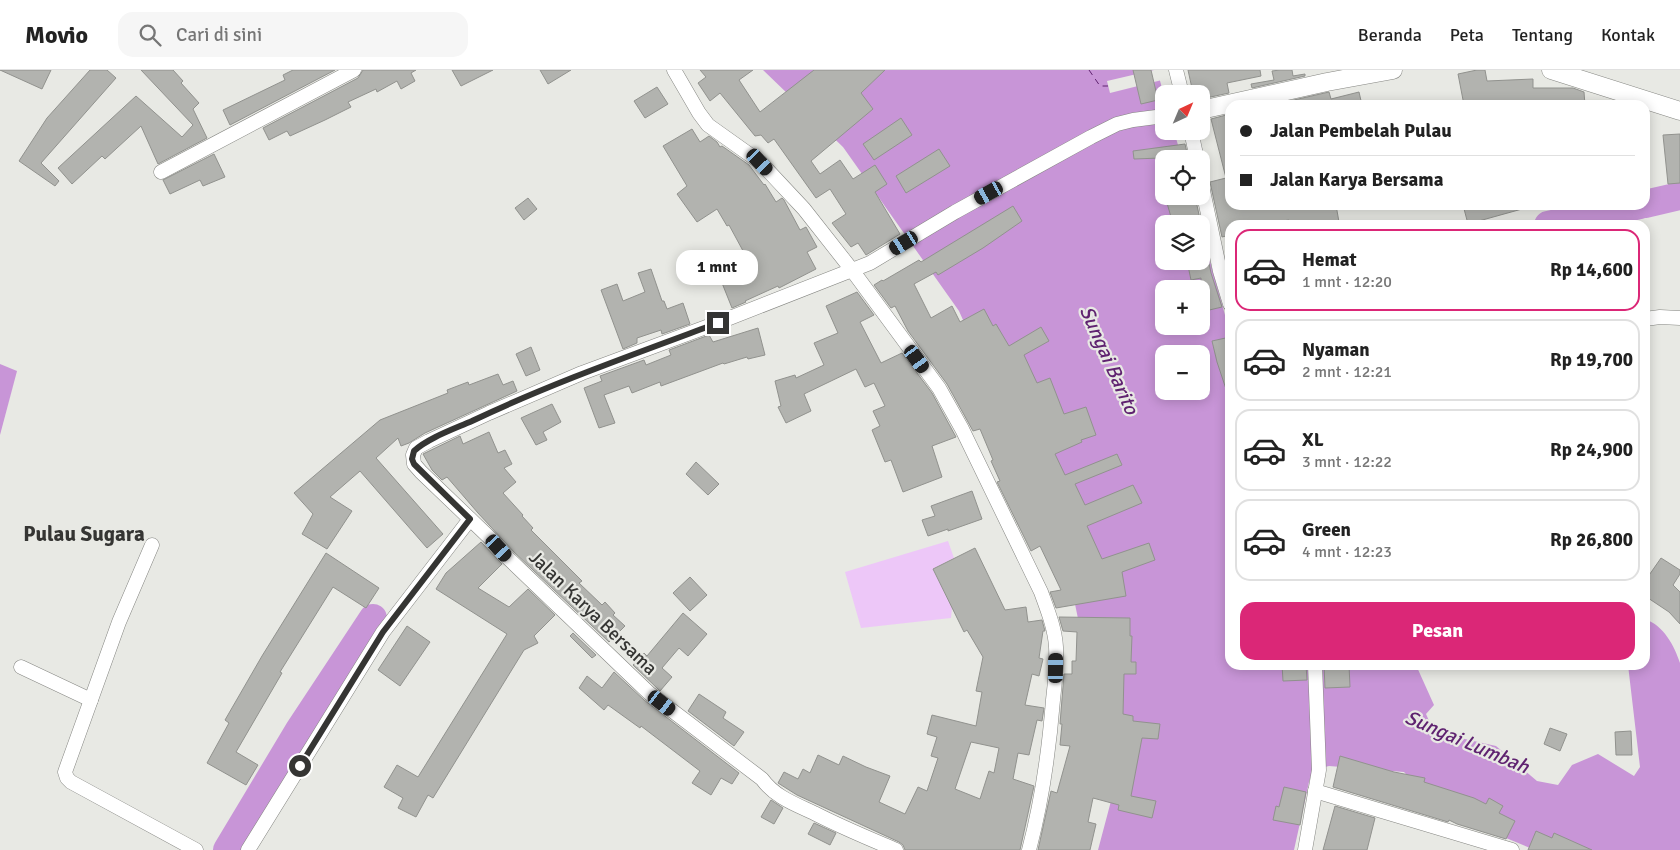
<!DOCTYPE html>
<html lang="id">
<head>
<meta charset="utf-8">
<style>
  body { margin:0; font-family:Signika,sans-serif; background:#f6f6f6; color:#222; height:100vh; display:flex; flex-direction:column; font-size:19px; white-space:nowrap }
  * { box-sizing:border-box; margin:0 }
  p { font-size:16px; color:#767676 }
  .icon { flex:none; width:28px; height:28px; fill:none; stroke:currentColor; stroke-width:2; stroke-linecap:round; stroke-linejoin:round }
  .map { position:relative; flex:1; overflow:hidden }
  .panel { position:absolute; left:1225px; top:150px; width:425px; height:450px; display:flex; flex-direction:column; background:#fff; border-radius:15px; box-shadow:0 2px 12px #0003 }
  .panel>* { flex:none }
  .banner { position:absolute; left:1225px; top:30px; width:425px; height:110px; border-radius:15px; box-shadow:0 2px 12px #0003; display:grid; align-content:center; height:110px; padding:0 15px; background:#fff }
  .needle { width:32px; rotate:44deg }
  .fabs { position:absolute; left:1155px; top:15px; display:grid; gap:10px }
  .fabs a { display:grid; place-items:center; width:55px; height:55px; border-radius:10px; background:#fff; box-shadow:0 2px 12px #0003; font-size:25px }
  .end { position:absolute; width:22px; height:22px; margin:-11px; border:6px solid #353533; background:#fff; box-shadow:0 0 0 2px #fff }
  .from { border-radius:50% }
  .bubble { position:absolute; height:35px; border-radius:15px; background:#fff; box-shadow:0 2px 12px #0003; font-size:16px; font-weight:800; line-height:35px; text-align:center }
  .car { position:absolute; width:15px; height:30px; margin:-15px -8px; border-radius:6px; box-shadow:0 0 4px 1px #0007; background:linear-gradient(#222 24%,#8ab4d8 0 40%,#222 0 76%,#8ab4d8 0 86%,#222 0) }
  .banner b { display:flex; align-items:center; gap:18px; height:48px; font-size:19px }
  .banner b+b { border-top:1px solid #e0e0e0 }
  .banner i { width:12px; height:12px; background:#222 }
  ul { padding:9px 0 0; list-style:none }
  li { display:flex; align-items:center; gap:15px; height:82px; margin:0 10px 8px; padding:0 5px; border:2px solid #e0e0e0; border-radius:15px }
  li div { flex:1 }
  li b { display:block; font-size:19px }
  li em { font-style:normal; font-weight:800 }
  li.current { border-color:#db2777 }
  li>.icon { width:45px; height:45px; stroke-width:1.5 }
  .cta { display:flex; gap:10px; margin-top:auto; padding:10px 15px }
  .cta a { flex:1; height:58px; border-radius:15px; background:#db2777; color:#fff; font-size:20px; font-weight:800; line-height:58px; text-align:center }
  header { display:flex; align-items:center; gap:30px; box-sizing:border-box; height:70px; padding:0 25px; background:#fff; border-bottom:1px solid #e0e0e0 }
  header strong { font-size:24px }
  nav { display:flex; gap:28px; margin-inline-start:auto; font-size:18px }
  .search { width:350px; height:45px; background:#f6f6f6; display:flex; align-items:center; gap:12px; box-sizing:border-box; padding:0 18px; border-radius:15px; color:#767676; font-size:19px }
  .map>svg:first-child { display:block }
  .green { fill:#edc7f8 }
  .water { fill:#c895d7; fill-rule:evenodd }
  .pier { fill:#e8e9e4 }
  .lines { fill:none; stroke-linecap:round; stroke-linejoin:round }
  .river { stroke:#c895d7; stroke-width:28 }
  .ferry { stroke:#5f2270; stroke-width:1; stroke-dasharray:6 5; stroke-linecap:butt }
  .building { fill:#b2b3af; stroke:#91928e; fill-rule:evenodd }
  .minor-casing { stroke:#858682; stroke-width:15 }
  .tertiary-casing { stroke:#858682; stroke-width:19 }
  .minor { stroke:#fff; stroke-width:14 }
  .tertiary { stroke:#fff; stroke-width:18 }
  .route { stroke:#353533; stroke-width:6 }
  .labels { text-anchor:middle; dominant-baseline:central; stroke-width:4.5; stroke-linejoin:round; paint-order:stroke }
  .street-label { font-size:19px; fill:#353533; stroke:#e8e9e4 }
  .water-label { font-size:20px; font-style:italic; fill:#5f2270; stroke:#e8e9e4 }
  .quarter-label { font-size:21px; font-weight:bold; fill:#353533; stroke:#e8e9e4 }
</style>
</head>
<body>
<header>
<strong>Movio</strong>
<div class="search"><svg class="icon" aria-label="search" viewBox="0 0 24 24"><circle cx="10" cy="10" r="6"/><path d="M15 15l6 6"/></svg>Cari di sini</div>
<nav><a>Beranda</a><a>Peta</a><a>Tentang</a><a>Kontak</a></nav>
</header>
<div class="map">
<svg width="1680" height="780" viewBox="0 0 1680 780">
  <rect width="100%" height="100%" fill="#e8e9e4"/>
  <polygon class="green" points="948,471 954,488 933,499 952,538 951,548 861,558 845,502"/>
  <g class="water">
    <path d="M763,0H1157L1164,25V61H1174L1182,89H1164V126H1192L1200,154H1164V191H1201V159L1230,263V595H1416L1434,635L1426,644L1434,662L1496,676L1537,711L1558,715L1572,695L1598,684L1634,706L1640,697L1628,595H1645V549C1664,556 1674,575 1680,593V780H1535L1441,741L1404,702L1329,696L1313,700L1309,712L1294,780H1098L1111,731L1082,568L1069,505L1035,411L959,241L843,77ZM1164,219H1201V256H1164ZM1164,284H1201V321H1164Z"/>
    <polygon points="0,294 17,301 0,365"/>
  </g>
  <polygon class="pier" points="1154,0 1159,0 1162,10 1110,23 1107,11"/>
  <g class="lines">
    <g class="river">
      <polyline points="1645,134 1680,126"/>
      <polyline points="1548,155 1640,135"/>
      <polyline points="227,780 299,660 373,548"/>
    </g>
    <polyline class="ferry" points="1089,0 1100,16 1108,16"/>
  </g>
  <g class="building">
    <polygon points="0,0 51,0 42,19"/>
    <polygon points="90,0 107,0 116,8 41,93 59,111 55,116 19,91 47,48"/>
    <polygon points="141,0 173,0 183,11 181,13 199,33 193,39 207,68 158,94 141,56 105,89 102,86 72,114 58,98 136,26 182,67 193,55"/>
    <polygon points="293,0 335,0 230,55 223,40 285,10 283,5"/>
    <polygon points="363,0 416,0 411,3 415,11 401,19 397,11 377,22 376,19 348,32 351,37 325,50 290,66 287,61 269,70 263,58 358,8"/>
    <polygon points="452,0 493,0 461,16"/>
    <polygon points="540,0 571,0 548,14"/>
    <polygon points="700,0 753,0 739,10 760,42 814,0 885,0 861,23 873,39 811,91 820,104 840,90 853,109 875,95 887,114 875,122 900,164 866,185 858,173 851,177 832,153 846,144 830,119 816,128 774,69 768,73 761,65 755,66 720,23 710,31 698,13 706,7"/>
    <polygon points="1133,0 1151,0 1158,30 1141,34"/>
    <polygon points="1188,0 1260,0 1261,6 1227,13 1229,23 1206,28 1204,20 1193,23"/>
    <polygon points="1280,0 1292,0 1293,6 1305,4 1305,6 1252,18 1251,14 1274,10 1272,1"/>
    <polygon points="1477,0 1485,0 1487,11 1533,9 1533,18 1573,18 1584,22 1585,35 1464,35 1458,4"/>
    <polygon points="657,17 668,34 645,48 634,31"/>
    <polygon points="1329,22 1331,29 1359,22 1362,35 1272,35"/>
    <polygon points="1230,44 1230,135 1336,135 1339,152 1326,155 1290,155 1289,150 1257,155 1230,155 1230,165 1222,167 1210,112 1226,108 1211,49"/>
    <polygon points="901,48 912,65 874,90 863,74"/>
    <polygon points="692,59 700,72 709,66 717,72 720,77 722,76 749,95 764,115 765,114 776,132 782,128 784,130 800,160 806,157 817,177 807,182 816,199 779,218 778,216 745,231 746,232 732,238 718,203 748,190 729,155 727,156 717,139 697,152 677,124 687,116 663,76"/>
    <polygon points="1680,64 1680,113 1668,114 1663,65"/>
    <polygon points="1185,74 1188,87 1134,89 1133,81"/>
    <polygon points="939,79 950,96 906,123 896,106"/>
    <polygon points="214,84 225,107 203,116 200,110 170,124 163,110"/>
    <polygon points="1165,126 1195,126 1201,154 1173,154"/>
    <polygon points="528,128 537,139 524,150 515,138"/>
    <polygon points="1463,135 1522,135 1522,139 1468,154"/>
    <polygon points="1013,136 1022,151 983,178 938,205 936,202 914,214 931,248 952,236 960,252 984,239 993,256 996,254 1009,276 1041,257 1049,271 1024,285 1037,313 1050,308 1064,344 1086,337 1096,365 1081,370 1082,372 1055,384 1065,405 1117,384 1122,395 1075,414 1085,435 1133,415 1142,433 1087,456 1102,489 1149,473 1155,490 1122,502 1126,526 1056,538 1050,522 1061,520 1040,476 1031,481 997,412 1000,411 991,391 993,390 980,359 973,361 947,314 908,261 895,236 891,238 874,215 882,210 883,211 919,190 921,192"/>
    <polygon points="1201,155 1211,203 1222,237 1201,242 1201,208 1191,210 1187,191 1201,191"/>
    <polygon points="651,199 662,231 664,231 667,239 683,233 690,254 662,264 661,260 637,268 637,273 623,279 601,220 617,214 623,231 645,222 638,203"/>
    <polygon points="857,222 874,245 860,252 881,293 902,283 932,323 956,367 932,376 942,407 903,422 891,390 885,392 872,360 880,356 873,341 885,336 874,313 865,317 856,299 804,324 811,341 786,353 778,337 781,336 775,311 795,305 796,308 824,295 814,273 838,263 826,236"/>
    <polygon points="758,258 765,285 748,289 747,287 724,294 723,293 661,316 660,312 632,323 629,316 604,325 615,353 599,358 584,318 602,311 600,306 644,290 646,295 671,285 669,280 709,265 713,272"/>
    <polygon points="1230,267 1230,324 1228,325 1217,292 1212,271"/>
    <polygon points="531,277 540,300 526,306 516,284"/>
    <polygon points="498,304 503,315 513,311 517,321 425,363 409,373 401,376 398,368 376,388 443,464 427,478 360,401 330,427 352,441 327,479 302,464 313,444 294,423 380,350 448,323 447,320 468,312 469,315"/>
    <polygon points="552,334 561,352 543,362 547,370 536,375 521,348"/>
    <polygon points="489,362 498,383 505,380 512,394 504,398 516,412 503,423 523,445 522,446 533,458 531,460 582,511 579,513 602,535 605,532 615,543 613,545 625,556 609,572 514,482 478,443 447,407 442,410 432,400 423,384 460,366 463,374"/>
    <polygon points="696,392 719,414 708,425 686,404"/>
    <polygon points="972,421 982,449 948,461 948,459 928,466 922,450 935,446 931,436"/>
    <polygon points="481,472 502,494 478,518 509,537 528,519 555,545 534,566 538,573 524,580 433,728 428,725 416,747 398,738 403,728 384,717 397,695 418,707 507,564 436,519 446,503"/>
    <path d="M975,478L1005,540L1026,537L1028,552L1042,550L1045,561H1043L1039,588L1043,589L1039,606L1032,604L1025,635L1044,638L1042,651L1037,650L1029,685L1018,683L1013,709L1034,716L1020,780H905L903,775L899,772L797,725L778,713L784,702L798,709L803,699L810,703L818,685L839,695L843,686L866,697L890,706L879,732L905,744L918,717L927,721L938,688L931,686L937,667L927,664L932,645L976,656L982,622L976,621L983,587L967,560L964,562L933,499ZM971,672L999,678L994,703L989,701L980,729L955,719Z"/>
    <polygon points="326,483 379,518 366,538 333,517 280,602 282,603 236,682 258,695 246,715 207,693 229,653 225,650 262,586"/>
    <polygon points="1661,488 1680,500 1680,504 1673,515 1680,522 1680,554 1669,542 1645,526 1645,511"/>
    <polygon points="690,507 707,525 690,541 673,523"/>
    <polygon points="683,543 707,564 688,586 679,578 662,598 672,607 660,621 633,595 644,583 647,586"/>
    <polygon points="1059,547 1130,548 1130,566 1132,566 1131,592 1136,592 1136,604 1124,604 1123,644 1133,646 1133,651 1160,654 1158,669 1142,668 1131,726 1156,731 1152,748 1118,740 1119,735 1093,728 1088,752 1096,754 1090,780 1038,780 1051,721 1057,723 1070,676 1060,675 1062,654 1060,654 1064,604 1072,604 1072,591 1076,591 1077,562 1063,561"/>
    <polygon points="407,556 430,572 400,616 378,600"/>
    <polygon points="573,563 596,585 592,588 570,566"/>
    <polygon points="1282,595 1306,595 1307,610 1283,611"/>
    <polygon points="1324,595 1349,595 1350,617 1325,618"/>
    <polygon points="614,602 644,630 739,703 732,714 721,708 711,725 692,713 700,701 641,656 640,658 608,635 604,640 579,618 587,606 602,618"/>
    <polygon points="699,624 726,642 723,648 744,662 734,676 688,641"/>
    <polygon points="1550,658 1567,664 1560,681 1544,674"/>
    <polygon points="1631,661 1632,685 1616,685 1615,662"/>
    <polygon points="1340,686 1394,702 1425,708 1424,712 1474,728 1486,734 1489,728 1503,736 1499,743 1515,751 1506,769 1457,754 1449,750 1448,752 1333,717"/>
    <polygon points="1284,717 1306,722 1300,755 1273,750 1276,736 1279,737"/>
    <polygon points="771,730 783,738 774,754 761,747"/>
    <polygon points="1335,736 1375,748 1367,780 1323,780"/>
    <polygon points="814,753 836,763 830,775 808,764"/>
    <polygon points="1536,761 1552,768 1554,763 1592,780 1528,780"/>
  </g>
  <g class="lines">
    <g class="minor-casing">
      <g id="minor">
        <path d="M674,0L699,43L708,55L760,92L804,139L852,200L939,318L962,359L1041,522C1047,539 1055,558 1056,577C1057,594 1055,613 1053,630C1049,681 1042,731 1029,780"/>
        <polyline points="1176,0 1182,24"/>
        <polyline points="1191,61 1197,89"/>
        <polyline points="161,102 354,0"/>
        <polyline points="1201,111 1220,201 1230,234"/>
        <polyline points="1645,249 1660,247 1680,248"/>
        <polyline points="152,475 119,552 65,702 67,708 71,712 196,780"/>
        <polyline points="21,597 91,630"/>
        <polyline points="1315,721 1512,780"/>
        <polyline points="248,780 383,562 470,449"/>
        <path d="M896,780C868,768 841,757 814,743C795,734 775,727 762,709L649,623L508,488L491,469L421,402L414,394L413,385L416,378L429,371L489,343L582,303L717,253L870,193L955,142L1091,67L1117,54L1133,50L1164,46"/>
        <polyline points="1305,780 1319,700 1315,595"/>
      </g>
    </g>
    <g class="tertiary-casing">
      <g id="tertiary">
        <polyline points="1551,0 1680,41"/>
        <polyline points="1201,40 1327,12 1393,0"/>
      </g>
    </g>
    <use href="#minor" class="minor"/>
    <use href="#tertiary" class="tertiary"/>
  </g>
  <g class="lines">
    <path class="route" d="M300,696L383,562L470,449L414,394L412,389L414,381C428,368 454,359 472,351C552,313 635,284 718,253"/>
  </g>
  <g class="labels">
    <g class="street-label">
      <text transform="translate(593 543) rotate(44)">Jalan Karya Bersama</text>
    </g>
    <g class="water-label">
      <text transform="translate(1109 290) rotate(66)">Sungai Barito</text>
      <text transform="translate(1467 672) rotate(23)">Sungai Lumbah</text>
    </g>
    <g class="quarter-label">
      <text x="84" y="464">Pulau Sugara</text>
    </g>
  </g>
</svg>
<div class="fabs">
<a><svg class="needle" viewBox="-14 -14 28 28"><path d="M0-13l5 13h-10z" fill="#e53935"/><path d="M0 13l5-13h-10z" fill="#767676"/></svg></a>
<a><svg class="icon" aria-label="locate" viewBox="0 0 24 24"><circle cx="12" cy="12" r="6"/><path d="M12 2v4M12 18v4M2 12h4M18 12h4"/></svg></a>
<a><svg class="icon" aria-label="layers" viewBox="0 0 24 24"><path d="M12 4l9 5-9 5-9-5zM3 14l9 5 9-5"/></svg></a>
<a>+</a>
<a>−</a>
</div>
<i class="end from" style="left:300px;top:696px"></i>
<i class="end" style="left:718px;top:253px"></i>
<div class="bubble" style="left:676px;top:180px;width:82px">1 mnt</div>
<i class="car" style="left:760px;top:92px;rotate:137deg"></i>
<i class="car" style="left:989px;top:123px;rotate:241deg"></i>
<i class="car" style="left:904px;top:173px;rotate:239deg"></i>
<i class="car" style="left:917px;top:289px;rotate:144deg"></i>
<i class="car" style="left:499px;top:478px;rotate:138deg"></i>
<i class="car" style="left:1056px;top:598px;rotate:1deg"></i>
<i class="car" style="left:662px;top:633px;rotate:128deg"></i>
<div class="banner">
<b><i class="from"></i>Jalan Pembelah Pulau</b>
<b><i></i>Jalan Karya Bersama</b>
</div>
<section class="panel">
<ul>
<li class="current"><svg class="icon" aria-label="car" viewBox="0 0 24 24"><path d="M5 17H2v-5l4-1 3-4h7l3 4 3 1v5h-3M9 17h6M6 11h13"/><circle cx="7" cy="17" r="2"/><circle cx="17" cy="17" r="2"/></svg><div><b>Hemat</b><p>1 mnt · 12:20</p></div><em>Rp 14,600</em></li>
<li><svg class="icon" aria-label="car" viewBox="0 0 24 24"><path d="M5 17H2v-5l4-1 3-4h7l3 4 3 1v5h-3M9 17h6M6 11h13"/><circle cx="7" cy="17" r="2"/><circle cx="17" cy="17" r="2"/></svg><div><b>Nyaman</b><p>2 mnt · 12:21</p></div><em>Rp 19,700</em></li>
<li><svg class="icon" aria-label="car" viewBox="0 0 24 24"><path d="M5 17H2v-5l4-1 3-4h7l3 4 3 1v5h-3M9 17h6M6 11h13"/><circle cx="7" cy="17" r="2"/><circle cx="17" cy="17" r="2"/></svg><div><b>XL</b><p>3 mnt · 12:22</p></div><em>Rp 24,900</em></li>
<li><svg class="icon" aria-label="car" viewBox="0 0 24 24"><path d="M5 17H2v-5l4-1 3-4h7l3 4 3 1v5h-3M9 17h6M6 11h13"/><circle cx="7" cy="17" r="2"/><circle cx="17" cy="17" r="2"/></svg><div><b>Green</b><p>4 mnt · 12:23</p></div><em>Rp 26,800</em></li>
</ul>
<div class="cta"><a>Pesan</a></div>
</section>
</div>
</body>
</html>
